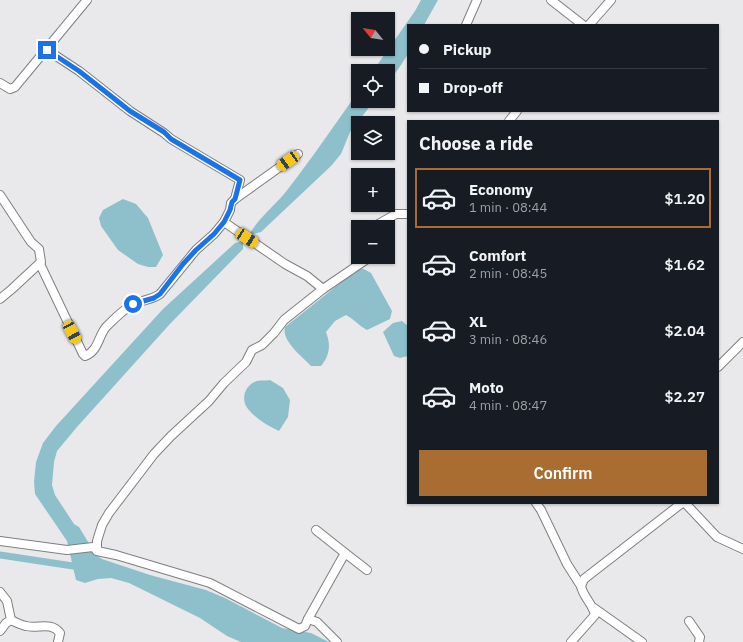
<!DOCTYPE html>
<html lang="en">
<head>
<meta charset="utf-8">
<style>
  body { margin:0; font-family:"IBM Plex Sans",sans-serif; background:#242831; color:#f1f3f6; height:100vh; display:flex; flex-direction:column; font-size:15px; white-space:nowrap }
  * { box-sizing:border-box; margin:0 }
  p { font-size:13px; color:#9ea1a6 }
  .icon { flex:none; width:22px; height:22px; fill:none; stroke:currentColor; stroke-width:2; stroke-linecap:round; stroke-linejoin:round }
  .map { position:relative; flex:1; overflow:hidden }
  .details { position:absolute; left:407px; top:120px; width:312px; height:384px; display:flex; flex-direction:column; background:#171b24; border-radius:0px; box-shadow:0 1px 3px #0004 }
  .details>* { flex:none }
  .banner { position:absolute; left:407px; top:24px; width:312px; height:88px; border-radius:0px; box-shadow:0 1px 3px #0004; display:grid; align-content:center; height:88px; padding:0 12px; background:#171b24 }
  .needle { width:26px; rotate:300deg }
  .controls { position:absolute; left:351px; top:12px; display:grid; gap:8px }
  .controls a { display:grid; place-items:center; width:44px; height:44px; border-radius:0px; background:#171b24; box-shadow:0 1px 3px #0004; font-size:20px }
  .end { position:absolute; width:18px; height:18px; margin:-9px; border:5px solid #1a73e8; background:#fff; box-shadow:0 0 0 2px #fff }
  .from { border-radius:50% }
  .car { position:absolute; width:12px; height:24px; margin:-12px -6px; border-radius:5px; box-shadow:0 0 3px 1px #0007; background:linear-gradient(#f5c518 24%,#345 0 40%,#f5c518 0 76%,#345 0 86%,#f5c518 0) }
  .banner b { display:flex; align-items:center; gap:14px; height:38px; font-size:15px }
  .banner b+b { border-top:1px solid #363941 }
  .banner i { width:10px; height:10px; background:#f1f3f6 }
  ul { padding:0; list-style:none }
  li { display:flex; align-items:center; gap:12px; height:60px; margin:0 8px 6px; padding:0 4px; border:2px solid transparent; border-radius:0px }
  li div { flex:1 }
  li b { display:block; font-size:15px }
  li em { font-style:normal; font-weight:600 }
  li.selected { border-color:#a96c31 }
  li>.icon { width:36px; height:36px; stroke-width:1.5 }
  h2 { padding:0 12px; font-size:18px; line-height:48px }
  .button { display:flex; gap:8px; margin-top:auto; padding:8px 12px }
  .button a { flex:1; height:46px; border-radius:0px; background:#a96c31; color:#fff; font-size:16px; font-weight:600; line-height:46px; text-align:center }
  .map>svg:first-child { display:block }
  .water { fill:#8ec0cb }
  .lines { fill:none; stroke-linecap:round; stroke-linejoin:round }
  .canal { stroke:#8ec0cb; stroke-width:7 }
  .minor-casing { stroke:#7f7f81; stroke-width:10 }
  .minor { stroke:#fff; stroke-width:8 }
  .route { stroke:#1a73e8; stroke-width:5 }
</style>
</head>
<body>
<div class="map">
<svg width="743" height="642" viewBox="0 0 743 642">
  <rect width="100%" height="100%" fill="#e9e9eb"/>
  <g class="water">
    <polygon points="421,0 438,0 424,25 408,25 408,54 401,65 388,83 388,71 373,71 415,11"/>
    <path d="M358,92V101H374L350,132L341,154L331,166L261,232L249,235C259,217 276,205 288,189C313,157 335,124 358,92Z"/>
    <polygon points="123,199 136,204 148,218 163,255 156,267 148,267 138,264 118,250 101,226 99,218 103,210"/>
    <polygon points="243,241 243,249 169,325 77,427 57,451 54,462 52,485 55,495 74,524 79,527 96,555 102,559 150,575 206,590 225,598 282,628 311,633 329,642 241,642 227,636 200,618 129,583 111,578 98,579 85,583 76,580 67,541 35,494 34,482 36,462 43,443 56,426 163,309 235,243"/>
    <path d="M359,268L364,269L371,273L392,311L390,319L367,330C359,326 354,319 346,315L335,321L326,332C331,345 330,355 321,366H311C303,357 281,341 285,327Z"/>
    <polygon points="402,321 408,326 408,356 400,358 394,356 383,332 393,323"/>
    <path d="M270,380L283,388L290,400L288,417L279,431C268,426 256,419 248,409C240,399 245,385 257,381C261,380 266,381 270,380Z"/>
  </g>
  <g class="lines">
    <polyline class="canal" points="0,555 73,566 82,565"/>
    <g class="minor-casing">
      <g id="minor">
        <polyline points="551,0 583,25"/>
        <polyline points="466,25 477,0"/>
        <polyline points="589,25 611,0"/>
        <polyline points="47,50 79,71 130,111 164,133 171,139 240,180 235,199"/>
        <polyline points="0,83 10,89 15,87 87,0"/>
        <polyline points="509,121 517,111"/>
        <polyline points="0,195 31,242 39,249 41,262 12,289 0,299"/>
        <polyline points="224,222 285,264 307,276 323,289"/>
        <polyline points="373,227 396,214 408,214"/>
        <path d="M40,264L83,354L85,356C99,351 98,335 107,326C113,320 126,308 133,304C142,300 152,300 160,294L196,250L214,234L224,222L230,210L231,203L235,199L298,154"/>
        <polyline points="718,367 743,342"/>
        <polyline points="536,503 541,510 567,564 581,586"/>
        <polyline points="685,503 717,537 743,549"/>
        <polyline points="316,530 345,553"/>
        <polyline points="0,541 67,550 93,547 97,551 116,555 210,583 299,629 305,626 308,619 317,622 337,642"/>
        <polyline points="97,551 97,541 102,525 109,513 154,454 171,436 209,401 224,383 246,362 252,350 262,345 274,333 284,320 323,289 370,257"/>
        <polyline points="0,592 7,601 11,620"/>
        <polyline points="594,608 642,642"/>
        <polyline points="308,619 345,553 367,570"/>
        <polyline points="689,621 700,637 699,642"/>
        <path d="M0,631L6,623L11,620C15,622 21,625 26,626C38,629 51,621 60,633L58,642"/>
        <path d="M571,642L595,615C593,604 583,597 581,586L584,579L682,503"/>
      </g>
    </g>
    <use href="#minor" class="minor"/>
  </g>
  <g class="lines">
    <polyline class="route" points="47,50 79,71 130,111 164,132 171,139 240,180 235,199 232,202 230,210 224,222 214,234 196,250 183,264 160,294 154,298 133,304"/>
  </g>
</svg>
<div class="controls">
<a><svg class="needle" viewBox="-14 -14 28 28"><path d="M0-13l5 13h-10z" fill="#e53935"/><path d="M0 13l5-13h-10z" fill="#9ea1a6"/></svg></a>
<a><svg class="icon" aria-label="locate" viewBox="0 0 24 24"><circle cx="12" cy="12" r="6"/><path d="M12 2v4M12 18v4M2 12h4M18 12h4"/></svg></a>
<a><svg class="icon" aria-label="layers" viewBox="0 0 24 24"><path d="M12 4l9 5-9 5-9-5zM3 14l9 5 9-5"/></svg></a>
<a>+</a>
<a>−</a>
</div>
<i class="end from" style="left:133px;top:304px"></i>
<i class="end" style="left:47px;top:50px"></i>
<i class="car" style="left:288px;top:161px;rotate:235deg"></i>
<i class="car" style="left:247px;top:238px;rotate:123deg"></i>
<i class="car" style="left:72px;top:332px;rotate:152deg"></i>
<div class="banner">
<b><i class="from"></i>Pickup</b>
<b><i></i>Drop-off</b>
</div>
<section class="details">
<h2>Choose a ride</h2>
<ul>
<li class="selected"><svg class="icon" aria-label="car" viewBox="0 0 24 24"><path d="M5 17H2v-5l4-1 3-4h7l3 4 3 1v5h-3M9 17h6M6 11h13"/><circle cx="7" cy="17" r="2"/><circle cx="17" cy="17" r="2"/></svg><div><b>Economy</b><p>1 min · 08:44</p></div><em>$1.20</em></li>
<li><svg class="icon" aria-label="car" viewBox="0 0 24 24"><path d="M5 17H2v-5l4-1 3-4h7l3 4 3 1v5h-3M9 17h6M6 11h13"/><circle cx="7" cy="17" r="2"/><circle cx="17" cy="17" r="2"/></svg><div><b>Comfort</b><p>2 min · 08:45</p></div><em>$1.62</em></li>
<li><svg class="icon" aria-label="car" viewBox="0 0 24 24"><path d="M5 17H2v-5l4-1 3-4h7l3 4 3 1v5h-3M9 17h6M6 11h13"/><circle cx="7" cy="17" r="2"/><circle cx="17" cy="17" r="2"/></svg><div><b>XL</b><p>3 min · 08:46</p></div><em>$2.04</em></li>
<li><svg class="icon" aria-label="car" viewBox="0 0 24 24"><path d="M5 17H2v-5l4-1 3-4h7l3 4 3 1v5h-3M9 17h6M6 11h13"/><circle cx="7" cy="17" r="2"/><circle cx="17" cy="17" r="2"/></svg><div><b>Moto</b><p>4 min · 08:47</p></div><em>$2.27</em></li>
</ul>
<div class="button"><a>Confirm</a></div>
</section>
</div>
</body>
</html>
